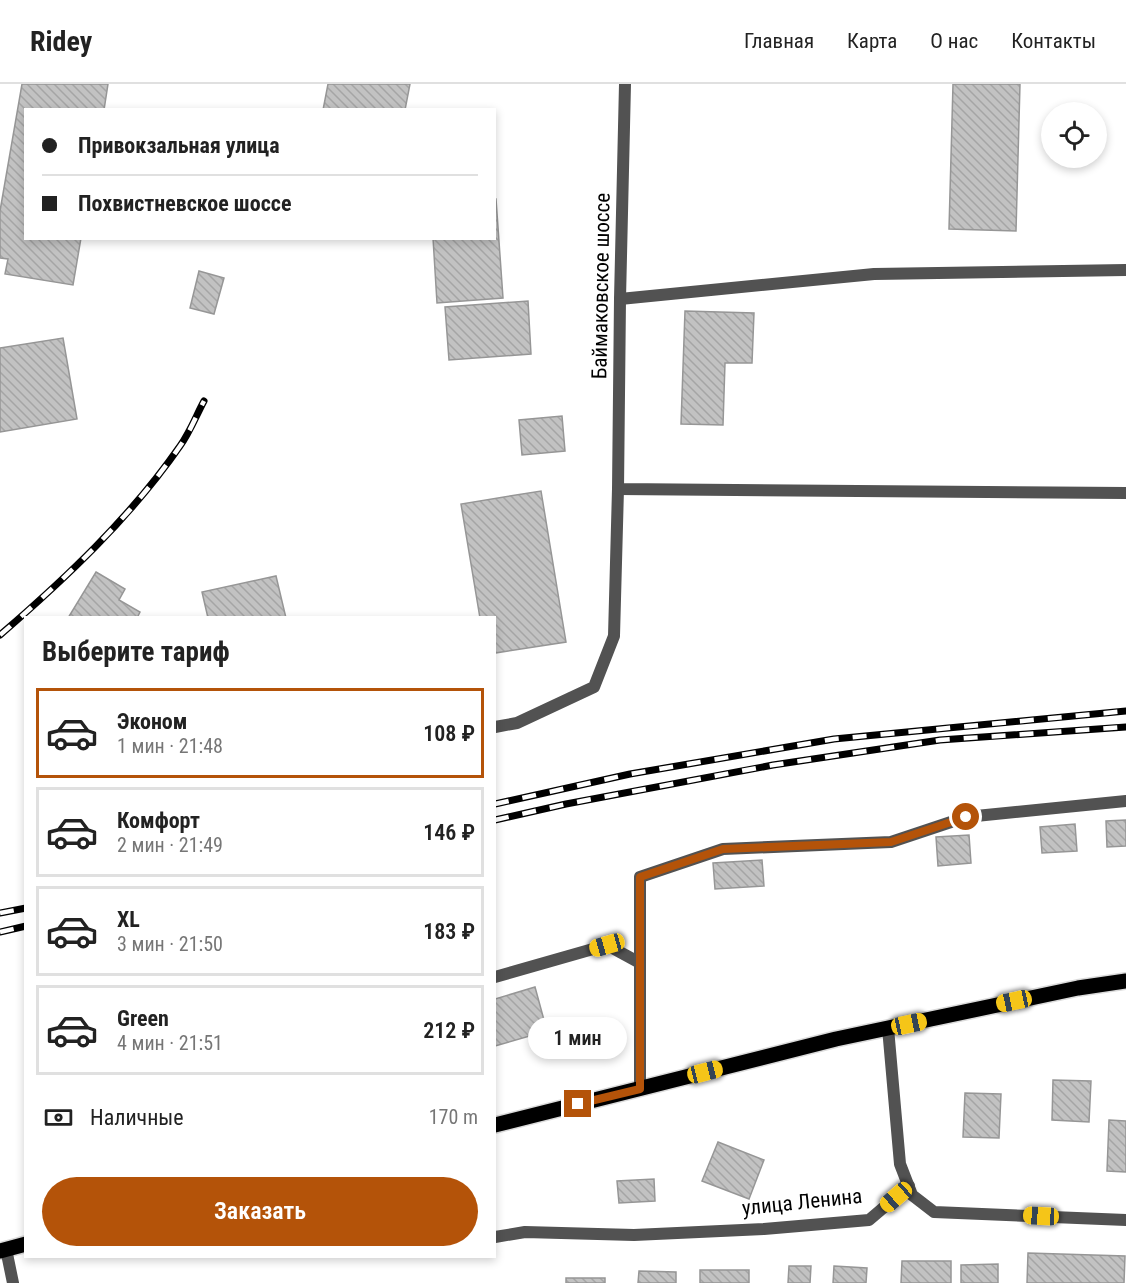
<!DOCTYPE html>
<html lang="ru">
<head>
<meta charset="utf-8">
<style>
  body { margin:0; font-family:"Roboto Condensed",sans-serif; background:#f6f6f6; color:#222; height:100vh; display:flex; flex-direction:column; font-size:22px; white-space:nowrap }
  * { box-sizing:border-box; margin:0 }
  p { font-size:20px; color:#767676 }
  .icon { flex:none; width:33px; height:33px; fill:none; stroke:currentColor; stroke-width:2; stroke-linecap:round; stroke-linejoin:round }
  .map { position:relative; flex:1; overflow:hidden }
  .details { position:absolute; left:24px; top:532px; width:472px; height:642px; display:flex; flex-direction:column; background:#fff; border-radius:0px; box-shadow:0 3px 9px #0003 }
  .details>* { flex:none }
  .top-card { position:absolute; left:24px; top:24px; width:472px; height:132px; border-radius:0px; box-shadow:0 3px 9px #0003; display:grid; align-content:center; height:132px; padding:0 18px; background:#fff }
  .fabs { position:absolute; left:1041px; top:18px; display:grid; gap:12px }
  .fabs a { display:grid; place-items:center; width:66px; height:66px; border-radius:50%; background:#fff; box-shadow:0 3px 9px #0003; font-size:30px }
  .end { position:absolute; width:27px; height:27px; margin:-14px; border:8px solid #b45309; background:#fff; box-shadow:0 0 0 3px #fff }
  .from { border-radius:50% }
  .bubble { position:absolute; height:42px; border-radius:21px; background:#fff; box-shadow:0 3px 9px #0003; font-size:20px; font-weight:600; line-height:42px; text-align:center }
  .car { position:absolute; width:18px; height:36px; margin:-18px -9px; border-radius:8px; box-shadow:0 0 4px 2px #0007; background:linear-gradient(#f5c518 24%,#345 0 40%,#f5c518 0 76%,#345 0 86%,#f5c518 0) }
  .top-card b { display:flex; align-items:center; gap:21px; height:57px; font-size:22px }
  .top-card b+b { border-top:2px solid #e0e0e0 }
  .top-card i { width:15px; height:15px; background:#222 }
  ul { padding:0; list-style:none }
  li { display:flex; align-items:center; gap:18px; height:90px; margin:0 12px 9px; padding:0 6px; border:3px solid #e0e0e0; border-radius:0px }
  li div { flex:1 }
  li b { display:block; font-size:22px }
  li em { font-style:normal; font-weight:600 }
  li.on { border-color:#b45309 }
  li>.icon { width:54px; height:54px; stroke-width:1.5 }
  h2 { padding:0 18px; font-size:27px; line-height:72px }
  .pay { display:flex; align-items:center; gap:15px; height:66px; padding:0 18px; font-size:22px }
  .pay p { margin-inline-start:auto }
  .cta { display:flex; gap:12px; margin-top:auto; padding:12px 18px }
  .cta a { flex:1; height:69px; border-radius:36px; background:#b45309; color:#fff; font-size:24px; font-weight:600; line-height:69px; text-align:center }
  header { display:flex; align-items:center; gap:36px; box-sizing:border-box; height:84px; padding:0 30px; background:#fff; border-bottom:2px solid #e0e0e0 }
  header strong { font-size:28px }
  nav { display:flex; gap:33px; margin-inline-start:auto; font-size:21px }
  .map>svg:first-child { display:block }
  .building { fill:url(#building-back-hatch); stroke:#969696; stroke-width:1.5 }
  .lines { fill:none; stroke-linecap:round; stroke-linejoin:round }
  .primary-casing { stroke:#dbdbdb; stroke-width:18 }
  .lane { stroke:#525252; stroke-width:12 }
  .street { stroke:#525252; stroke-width:12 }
  .primary { stroke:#000; stroke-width:15 }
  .rail-casing { stroke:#000; stroke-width:7 }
  .rail { stroke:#fff; stroke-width:4.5; stroke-dasharray:14; stroke-linecap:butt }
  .route { stroke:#b45309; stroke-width:8 }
  .labels { text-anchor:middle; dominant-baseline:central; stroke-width:6; stroke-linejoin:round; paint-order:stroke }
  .street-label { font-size:21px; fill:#000; stroke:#fff }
</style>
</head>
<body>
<header>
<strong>Ridey</strong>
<nav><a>Главная</a><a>Карта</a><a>О нас</a><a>Контакты</a></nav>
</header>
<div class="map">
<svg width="1126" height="1199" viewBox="0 0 1126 1199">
  <defs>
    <pattern id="building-back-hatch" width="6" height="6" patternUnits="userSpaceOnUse" patternTransform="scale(1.5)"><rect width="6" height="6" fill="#c2c2c2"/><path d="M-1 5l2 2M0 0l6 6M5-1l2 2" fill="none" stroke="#a5a5a5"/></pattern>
  </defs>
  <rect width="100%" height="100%" fill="#fff"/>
  <g class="building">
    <polygon points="22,0 108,0 104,26 26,26 26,154 81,154 73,201 5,190 8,175 0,174 0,127"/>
    <polygon points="328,0 410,0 405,26 323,26"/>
    <polygon points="953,0 1020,0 1016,147 949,145"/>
    <polygon points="495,115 496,115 503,214 437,219 433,154 495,154"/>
    <polygon points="199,187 224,194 214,230 190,224"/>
    <polygon points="528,217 531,270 449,276 445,223"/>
    <polygon points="685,227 754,229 752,279 725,279 723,341 681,340"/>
    <polygon points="63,254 77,335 0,348 0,264"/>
    <polygon points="562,332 565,367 522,371 519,336"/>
    <polygon points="541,407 566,558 495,569 495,534 480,534 461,420"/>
    <polygon points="96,488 125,505 119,516 140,528 137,534 68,534"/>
    <polygon points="276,492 286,534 208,534 202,508"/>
    <polygon points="1126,736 1126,762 1107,763 1106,737"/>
    <polygon points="1075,740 1077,767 1042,769 1040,743"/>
    <polygon points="969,751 971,779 938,782 936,753"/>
    <polygon points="762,776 764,802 715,805 713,779"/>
    <polygon points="535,903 547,947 495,962 495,915"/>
    <polygon points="1053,996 1091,997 1089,1038 1052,1036"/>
    <polygon points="965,1009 1001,1010 999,1054 963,1053"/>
    <polygon points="1109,1036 1126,1037 1126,1088 1107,1087"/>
    <polygon points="718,1058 764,1076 749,1115 702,1097"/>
    <polygon points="654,1095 655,1117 619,1119 617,1097"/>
    <polygon points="1028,1169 1125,1172 1124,1199 1027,1199"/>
    <polygon points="902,1177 951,1177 951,1199 901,1199"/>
    <polygon points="998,1180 998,1199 961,1199 961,1181"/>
    <polygon points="789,1182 811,1182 810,1199 788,1199"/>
    <polygon points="834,1182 867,1184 866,1199 833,1199"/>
    <rect x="700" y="1186" width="49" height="13"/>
    <polygon points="639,1187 676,1188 676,1199 638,1199"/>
    <rect x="566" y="1194" width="39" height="5"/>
  </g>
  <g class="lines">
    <g class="primary-casing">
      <g id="primary">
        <polyline points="495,1041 836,955 1078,904 1126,897"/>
        <polyline points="0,1167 26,1160"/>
      </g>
    </g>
    <g class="lane">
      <polyline points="620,215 874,190 1126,186"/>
      <polyline points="495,643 517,639 594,603 614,552 618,405"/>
      <polyline points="495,893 607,861 640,879 640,793 723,765 891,758 966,733 1126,717"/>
    </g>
    <g class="street">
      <polyline points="625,0 620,215 618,405 1126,409"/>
      <polyline points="888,944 900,1080 912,1111 934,1128 1126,1136"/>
      <polyline points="640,1005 640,879"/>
      <polyline points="495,1153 525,1148 634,1151 764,1145 869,1136 909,1102"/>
      <polyline points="6,1165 13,1199"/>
    </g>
    <use href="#primary" class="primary"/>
    <g class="rail-casing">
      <g id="rail">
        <path d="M0,551C66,494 130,434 180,362C190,348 196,332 204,317"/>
        <polyline points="495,720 630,690 834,655 1126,627"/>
        <polyline points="495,736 566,720 773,681 940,656 1126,643"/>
        <polyline points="0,829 26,824"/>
        <polyline points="0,848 26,842"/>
      </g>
    </g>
    <use href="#rail" class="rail"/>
  </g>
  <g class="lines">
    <polyline class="route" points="578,1020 640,1005 640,793 723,765 891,758 966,733"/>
  </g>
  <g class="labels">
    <g class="street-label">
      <text transform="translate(601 202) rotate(-89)">Баймаковское шоссе</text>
      <text transform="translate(802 1118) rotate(-6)">улица Ленина</text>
    </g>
  </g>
</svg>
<div class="fabs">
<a><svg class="icon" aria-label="locate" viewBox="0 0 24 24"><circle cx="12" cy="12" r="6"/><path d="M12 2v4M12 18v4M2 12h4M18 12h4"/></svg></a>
</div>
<i class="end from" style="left:966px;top:733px"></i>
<i class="end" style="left:578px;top:1020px"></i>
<div class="bubble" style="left:528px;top:933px;width:99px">1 мин</div>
<i class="car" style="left:607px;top:861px;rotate:254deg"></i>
<i class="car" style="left:1014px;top:917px;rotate:258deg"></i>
<i class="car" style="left:909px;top:940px;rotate:78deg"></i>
<i class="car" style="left:705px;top:988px;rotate:76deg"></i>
<i class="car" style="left:896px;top:1113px;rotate:229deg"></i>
<i class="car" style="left:1041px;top:1132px;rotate:273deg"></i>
<div class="top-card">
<b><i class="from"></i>Привокзальная улица</b>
<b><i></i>Похвистневское шоссе</b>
</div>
<section class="details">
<h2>Выберите тариф</h2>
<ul>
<li class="on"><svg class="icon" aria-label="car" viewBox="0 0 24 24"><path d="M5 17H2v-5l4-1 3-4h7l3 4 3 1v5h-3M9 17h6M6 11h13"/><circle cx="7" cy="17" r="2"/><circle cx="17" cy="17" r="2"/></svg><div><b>Эконом</b><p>1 мин · 21:48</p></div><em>108 ₽</em></li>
<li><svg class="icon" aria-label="car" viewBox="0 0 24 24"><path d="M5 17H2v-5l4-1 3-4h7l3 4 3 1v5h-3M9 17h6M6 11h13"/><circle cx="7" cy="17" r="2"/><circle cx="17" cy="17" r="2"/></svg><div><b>Комфорт</b><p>2 мин · 21:49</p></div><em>146 ₽</em></li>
<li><svg class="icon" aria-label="car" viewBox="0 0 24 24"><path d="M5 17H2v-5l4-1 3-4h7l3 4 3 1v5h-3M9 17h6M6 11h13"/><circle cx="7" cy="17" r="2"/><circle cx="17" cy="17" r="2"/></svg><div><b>XL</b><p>3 мин · 21:50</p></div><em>183 ₽</em></li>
<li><svg class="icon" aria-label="car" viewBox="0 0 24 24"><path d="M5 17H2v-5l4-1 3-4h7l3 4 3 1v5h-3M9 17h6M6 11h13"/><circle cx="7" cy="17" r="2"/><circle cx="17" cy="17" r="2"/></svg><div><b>Green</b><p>4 мин · 21:51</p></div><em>212 ₽</em></li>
</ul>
<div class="pay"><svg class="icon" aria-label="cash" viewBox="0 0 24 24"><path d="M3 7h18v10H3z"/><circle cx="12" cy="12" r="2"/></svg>Наличные<p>170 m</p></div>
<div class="cta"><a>Заказать</a></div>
</section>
</div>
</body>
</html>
